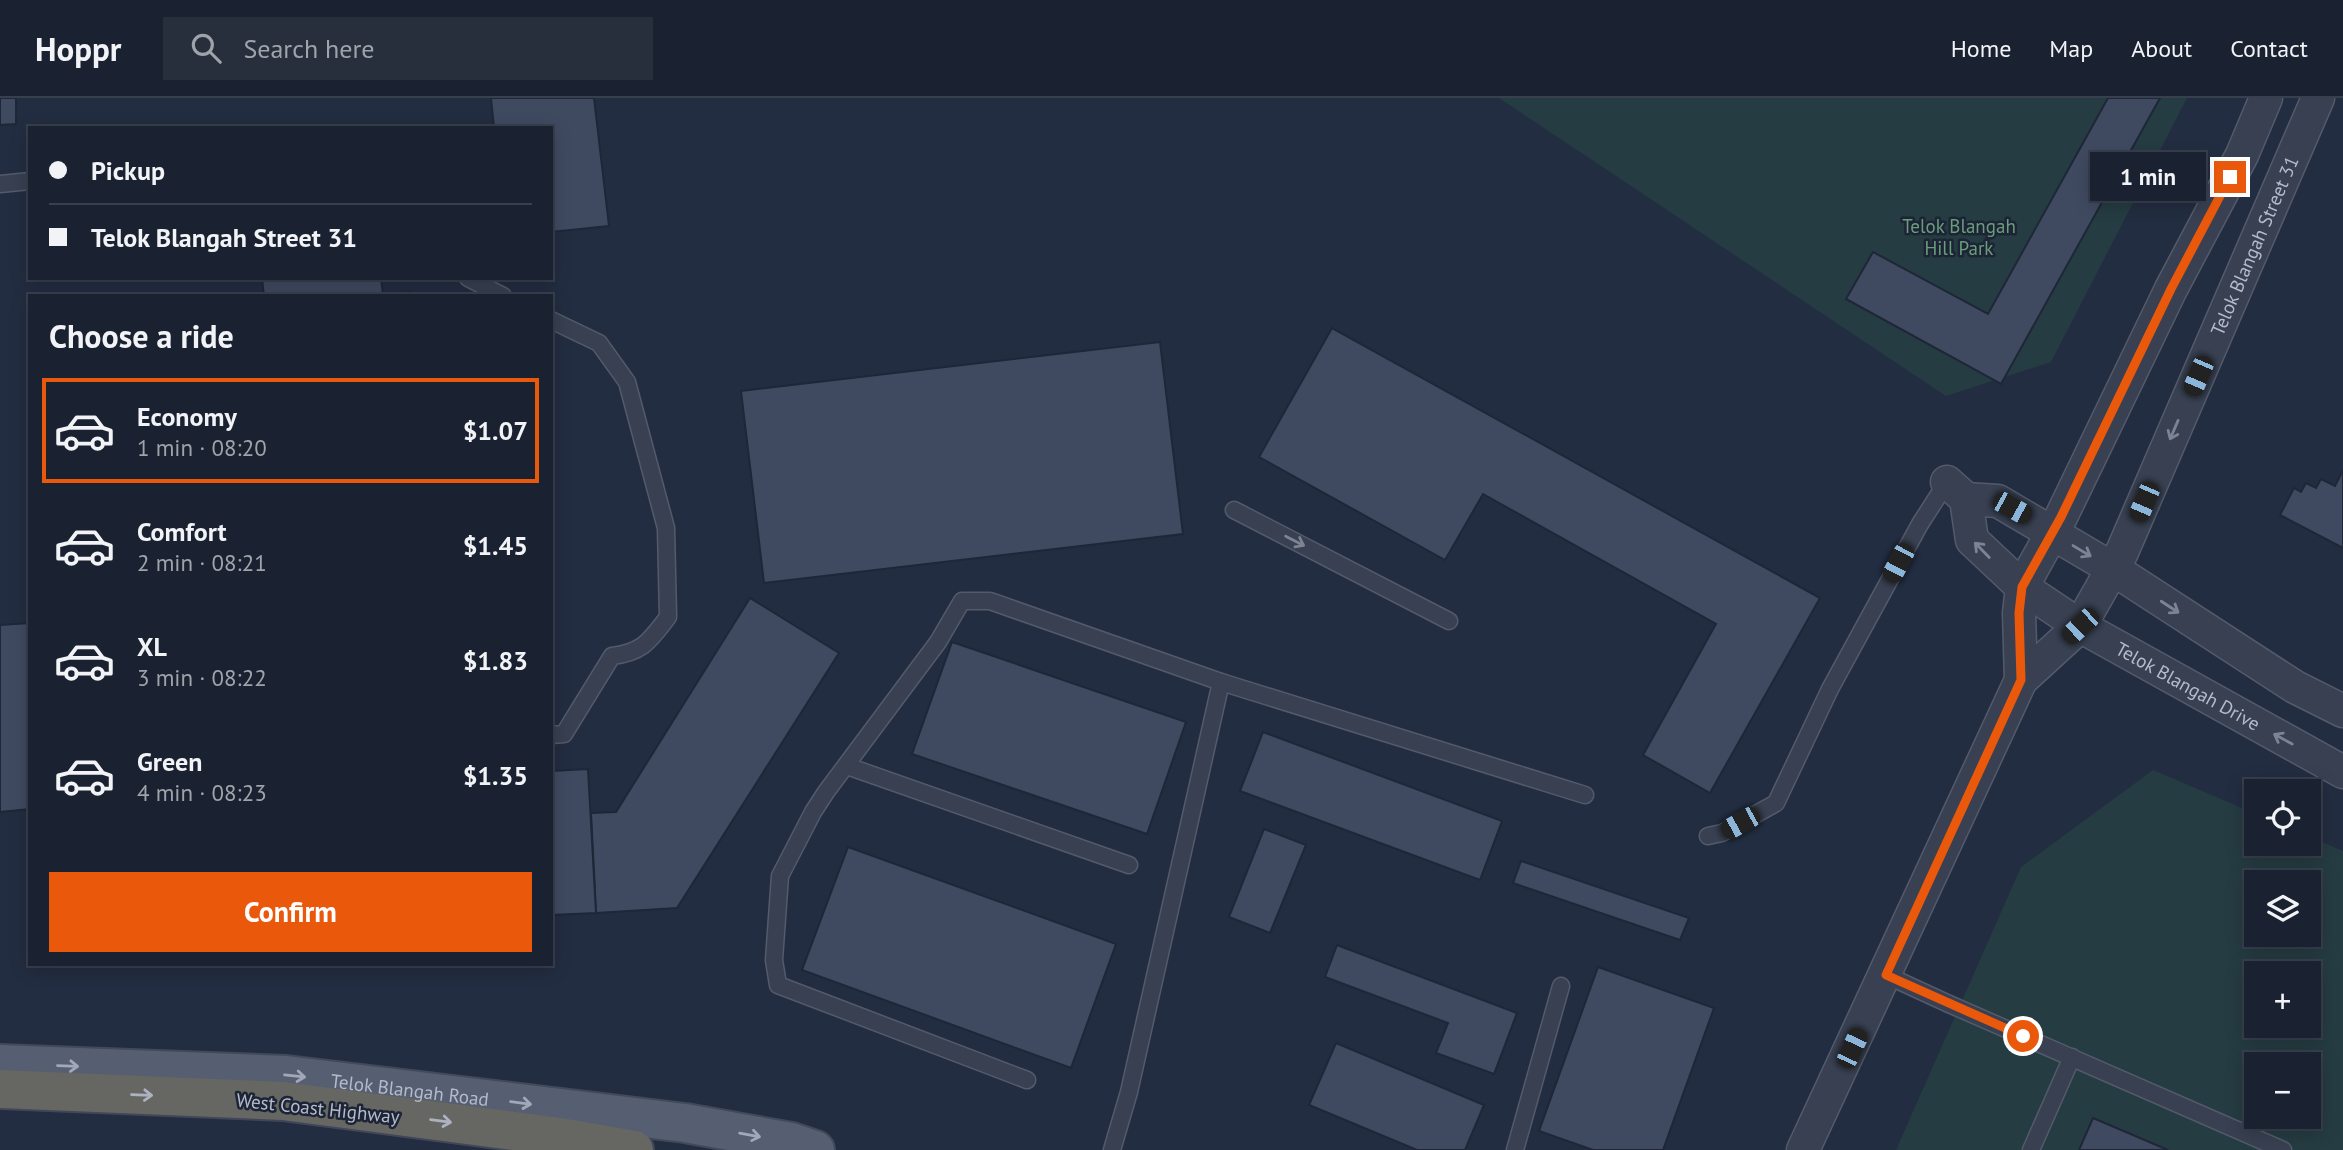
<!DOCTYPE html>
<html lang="en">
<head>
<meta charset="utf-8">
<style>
  body { margin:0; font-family:"PT Sans",sans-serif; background:#272f3d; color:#f1f3f6; height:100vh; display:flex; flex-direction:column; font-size:26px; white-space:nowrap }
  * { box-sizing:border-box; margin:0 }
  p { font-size:23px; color:#9fa4ab }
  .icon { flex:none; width:38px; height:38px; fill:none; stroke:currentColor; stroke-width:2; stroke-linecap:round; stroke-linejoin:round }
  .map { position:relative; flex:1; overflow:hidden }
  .side { position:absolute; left:28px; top:196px; width:525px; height:672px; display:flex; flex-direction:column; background:#1a2231; border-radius:0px; box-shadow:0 4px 18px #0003,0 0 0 2px #383f4d }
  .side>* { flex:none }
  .top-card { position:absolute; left:28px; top:28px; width:525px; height:154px; border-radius:0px; box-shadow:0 4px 18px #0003,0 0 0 2px #383f4d; display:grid; align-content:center; height:154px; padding:0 21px; background:#1a2231 }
  .fabs { position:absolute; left:2244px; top:681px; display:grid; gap:14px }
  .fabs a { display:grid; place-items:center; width:77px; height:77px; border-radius:0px; background:#1a2231; box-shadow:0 4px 18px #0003,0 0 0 2px #383f4d; font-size:35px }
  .end { position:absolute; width:32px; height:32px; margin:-16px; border:9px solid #ea580c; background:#fff; box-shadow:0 0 0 4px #fff }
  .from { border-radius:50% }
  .bubble { position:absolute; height:49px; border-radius:0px; background:#1a2231; box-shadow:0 4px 18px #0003,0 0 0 2px #383f4d; font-size:23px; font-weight:800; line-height:49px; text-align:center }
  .car { position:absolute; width:21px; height:42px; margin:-21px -10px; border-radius:9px; box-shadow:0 0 5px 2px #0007; background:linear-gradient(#222 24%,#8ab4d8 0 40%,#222 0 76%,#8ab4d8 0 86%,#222 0) }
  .top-card b { display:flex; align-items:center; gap:24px; height:66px; font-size:26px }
  .top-card b+b { border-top:2px solid #383f4d }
  .top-card i { width:18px; height:18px; background:#f1f3f6 }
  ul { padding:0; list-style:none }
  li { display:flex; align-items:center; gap:21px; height:105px; margin:0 14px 10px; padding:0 7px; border:4px solid transparent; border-radius:0px }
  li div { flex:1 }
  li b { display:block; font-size:26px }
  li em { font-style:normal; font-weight:800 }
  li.active { border-color:#ea580c }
  li>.icon { width:63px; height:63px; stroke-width:1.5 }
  h2 { padding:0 21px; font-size:32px; line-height:84px }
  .cta { display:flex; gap:14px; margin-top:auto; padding:14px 21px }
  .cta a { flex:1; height:80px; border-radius:0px; background:#ea580c; color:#fff; font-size:28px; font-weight:800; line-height:80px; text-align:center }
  header { display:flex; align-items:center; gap:42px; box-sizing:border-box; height:98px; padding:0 35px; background:#1a2231; border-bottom:2px solid #383f4d }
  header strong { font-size:33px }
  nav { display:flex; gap:38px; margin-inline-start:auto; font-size:24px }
  .search { width:490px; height:63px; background:#272f3d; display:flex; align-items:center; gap:18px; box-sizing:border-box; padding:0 24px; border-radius:0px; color:#9fa4ab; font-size:26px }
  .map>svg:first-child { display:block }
  .green { fill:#253c42; fill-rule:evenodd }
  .building { fill:#3f4a61; stroke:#1f2638; stroke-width:2 }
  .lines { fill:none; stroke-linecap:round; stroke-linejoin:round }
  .service-casing { stroke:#535b6b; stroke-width:19 }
  .minor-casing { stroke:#535b6b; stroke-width:35 }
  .primary-casing { stroke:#41495a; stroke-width:42 }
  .trunk-casing { stroke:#404758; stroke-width:42 }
  .service { stroke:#384051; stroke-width:16 }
  .minor { stroke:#384051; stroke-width:32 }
  .primary { stroke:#565e71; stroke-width:38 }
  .trunk { stroke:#666662; stroke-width:38 }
  .oneway { stroke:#7c8494 }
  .oneway2 { stroke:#a1a8b9 }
  .oneway3 { stroke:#acb2c0 }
  .route { stroke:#ea580c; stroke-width:9 }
  .labels { text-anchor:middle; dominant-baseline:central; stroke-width:5; stroke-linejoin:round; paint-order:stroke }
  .park-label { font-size:19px; fill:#6a9e7b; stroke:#1c2436 }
  .street-label { font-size:19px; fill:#b4bbcb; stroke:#1c2436 }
</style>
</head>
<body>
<header>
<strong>Hoppr</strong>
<div class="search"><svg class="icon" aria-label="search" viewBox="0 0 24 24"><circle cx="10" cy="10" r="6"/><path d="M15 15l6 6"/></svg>Search here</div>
<nav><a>Home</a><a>Map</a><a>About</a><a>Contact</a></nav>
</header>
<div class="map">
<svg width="2343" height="1052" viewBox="0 0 2343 1052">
  <rect width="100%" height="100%" fill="#232d41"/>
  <g class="green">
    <polygon points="1499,0 2187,0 2051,264 1946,298"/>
    <path d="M2153,672L2256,716V746H2308V738L2343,753V1052H1896L2021,769ZM2256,784H2308V836H2256ZM2256,875H2308V928H2256ZM2256,966H2308V1018H2256Z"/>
  </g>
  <g class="building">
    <polygon points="0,0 16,0 16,26 0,27"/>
    <polygon points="491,0 594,0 609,128 551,134 551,30 494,30"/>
    <polygon points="2108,0 2160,0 2001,286 1846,201 1873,154 1988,216"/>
    <polygon points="262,180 381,180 383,197 410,194 410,198 264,198"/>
    <polygon points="1332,230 1820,500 1710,695 1643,657 1716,526 1483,396 1445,462 1259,359"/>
    <polygon points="1160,244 1183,436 764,485 741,293"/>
    <polygon points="2343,372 2343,450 2280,417 2294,390 2301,394 2306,385 2316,390 2321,381 2335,388"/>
    <polygon points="750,500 839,555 677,810 596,815 591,715 616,714"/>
    <polygon points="30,525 30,711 0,714 0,527"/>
    <polygon points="952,544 1186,624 1147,736 912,656"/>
    <polygon points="1263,634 1502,723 1480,782 1240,693"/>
    <polygon points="588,671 596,815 551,817 551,673"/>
    <polygon points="1264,731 1306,747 1270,835 1229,819"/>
    <polygon points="848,749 1116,846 1071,970 802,872"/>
    <polygon points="1521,763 1689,820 1680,842 1513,785"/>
    <polygon points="1337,847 1517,915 1494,976 1436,955 1448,925 1325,879"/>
    <polygon points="1598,869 1714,910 1663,1052 1593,1052 1539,1033"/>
    <polygon points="1336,945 1484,1007 1465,1052 1417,1052 1309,1007"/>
    <polygon points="2093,1020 2168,1052 2079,1052"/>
  </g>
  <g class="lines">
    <g class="service-casing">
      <g id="service">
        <polyline points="0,86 30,83"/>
        <polyline points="468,180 503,198"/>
        <path d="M551,222L599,245L627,284L666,430L668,519C650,542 644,554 612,558L564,636L551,637"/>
        <polyline points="1234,412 1449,523"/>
        <polyline points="847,668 1129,767"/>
        <polyline points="1708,738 1722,735 1776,705 1830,591 1920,426 1947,384"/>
        <polyline points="1886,877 1949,906 2283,1052"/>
        <polyline points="1027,982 778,887 774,862 780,778 813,714 826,694 938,544 962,503 990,503 1221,584 1585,697"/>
        <polyline points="1112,1052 1129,994 1221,584"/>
        <polyline points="1515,1052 1561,888"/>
        <polyline points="2031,1052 2072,959"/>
      </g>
    </g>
    <g class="minor-casing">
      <g id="minor">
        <path id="s1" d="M1947,384L1966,401L1972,442L2022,489L2080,528L2343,674"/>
        <polyline points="1966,401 1998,403 2113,471 2295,589 2343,613"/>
        <polyline points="2021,582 2019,515 2022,489 2061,419 2171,191 2242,57 2266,0"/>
        <path id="s2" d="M1803,1052L2021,582L2080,528L2122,454L2318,0"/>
      </g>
    </g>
    <g class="primary-casing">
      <g id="primary">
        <path id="s3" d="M0,966L286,977L685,1025L791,1044L815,1052"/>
      </g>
    </g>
    <g class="trunk-casing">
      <polyline id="trunk" points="0,991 283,1003 560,1039 634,1052"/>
    </g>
    <use href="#service" class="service"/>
    <use href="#minor" class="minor"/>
    <use href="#primary" class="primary"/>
    <use href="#trunk" class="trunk"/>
  </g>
  <defs><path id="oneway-shaft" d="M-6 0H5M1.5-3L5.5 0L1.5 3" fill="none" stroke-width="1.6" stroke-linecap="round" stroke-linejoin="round" transform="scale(1.75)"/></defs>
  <g class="oneway">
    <use href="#oneway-shaft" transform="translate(2174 332) rotate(113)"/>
    <use href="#oneway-shaft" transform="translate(1295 443) rotate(27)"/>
    <use href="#oneway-shaft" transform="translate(1982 452) rotate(-134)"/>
    <use href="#oneway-shaft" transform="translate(2082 453) rotate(31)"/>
    <use href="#oneway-shaft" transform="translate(2170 509) rotate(33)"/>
    <use href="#oneway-shaft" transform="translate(2283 641) rotate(-151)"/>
  </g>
  <g class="oneway2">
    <use href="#oneway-shaft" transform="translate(68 968) rotate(2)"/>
    <use href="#oneway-shaft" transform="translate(295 978) rotate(6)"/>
    <use href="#oneway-shaft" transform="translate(521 1005) rotate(7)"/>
    <use href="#oneway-shaft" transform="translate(750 1037) rotate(10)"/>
  </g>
  <g class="oneway3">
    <use href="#oneway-shaft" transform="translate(142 997) rotate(2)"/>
    <use href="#oneway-shaft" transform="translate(441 1023) rotate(7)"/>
  </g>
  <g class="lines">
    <polyline class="route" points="2023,938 1886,877 2021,582 2019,515 2022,489 2061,419 2171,191 2230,79"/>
  </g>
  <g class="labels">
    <g class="park-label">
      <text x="1959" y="128">Telok Blangah<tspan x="1959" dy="22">Hill Park</tspan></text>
    </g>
    <g class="street-label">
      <text stroke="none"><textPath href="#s2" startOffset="1017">Telok Blangah Street 31</textPath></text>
      <text stroke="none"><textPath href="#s1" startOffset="329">Telok Blangah Drive</textPath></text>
      <text stroke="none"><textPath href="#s3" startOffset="411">Telok Blangah Road</textPath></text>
      <text transform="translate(318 1010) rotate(6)">West Coast Highway</text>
    </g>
  </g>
</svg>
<div class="fabs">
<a><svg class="icon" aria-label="locate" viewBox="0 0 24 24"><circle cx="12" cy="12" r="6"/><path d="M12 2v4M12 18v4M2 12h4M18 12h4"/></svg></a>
<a><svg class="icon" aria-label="layers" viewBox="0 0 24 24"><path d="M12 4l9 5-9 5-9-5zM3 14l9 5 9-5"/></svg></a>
<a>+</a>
<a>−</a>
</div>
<i class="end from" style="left:2023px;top:938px"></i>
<i class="end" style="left:2230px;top:79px"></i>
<div class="bubble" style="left:2090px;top:54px;width:116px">1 min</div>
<i class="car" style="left:2198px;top:278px;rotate:203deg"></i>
<i class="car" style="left:2144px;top:404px;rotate:203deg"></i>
<i class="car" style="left:2012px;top:410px;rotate:119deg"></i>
<i class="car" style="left:1898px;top:465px;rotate:208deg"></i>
<i class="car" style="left:2080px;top:528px;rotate:227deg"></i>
<i class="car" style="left:1740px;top:725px;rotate:241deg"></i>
<i class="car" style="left:1852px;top:950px;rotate:25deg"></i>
<div class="top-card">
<b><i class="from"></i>Pickup</b>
<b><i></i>Telok Blangah Street 31</b>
</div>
<section class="side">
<h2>Choose a ride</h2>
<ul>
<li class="active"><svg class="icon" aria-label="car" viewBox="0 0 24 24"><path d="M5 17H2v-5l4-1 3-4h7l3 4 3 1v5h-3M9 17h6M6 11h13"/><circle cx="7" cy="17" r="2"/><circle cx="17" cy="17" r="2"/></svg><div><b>Economy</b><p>1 min · 08:20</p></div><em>$1.07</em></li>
<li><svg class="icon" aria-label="car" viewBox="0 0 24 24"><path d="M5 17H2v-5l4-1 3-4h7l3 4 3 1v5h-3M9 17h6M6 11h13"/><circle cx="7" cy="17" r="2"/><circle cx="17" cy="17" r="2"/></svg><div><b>Comfort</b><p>2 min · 08:21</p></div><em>$1.45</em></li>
<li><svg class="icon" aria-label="car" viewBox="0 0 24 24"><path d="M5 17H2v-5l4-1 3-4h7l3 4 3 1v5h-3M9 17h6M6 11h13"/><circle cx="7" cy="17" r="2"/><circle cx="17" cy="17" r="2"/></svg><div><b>XL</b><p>3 min · 08:22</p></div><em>$1.83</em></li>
<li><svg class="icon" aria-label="car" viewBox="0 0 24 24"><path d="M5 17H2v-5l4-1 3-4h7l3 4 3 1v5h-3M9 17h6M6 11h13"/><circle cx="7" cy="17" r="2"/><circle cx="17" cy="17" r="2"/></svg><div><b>Green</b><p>4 min · 08:23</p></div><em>$1.35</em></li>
</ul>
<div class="cta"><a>Confirm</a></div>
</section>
</div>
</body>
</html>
